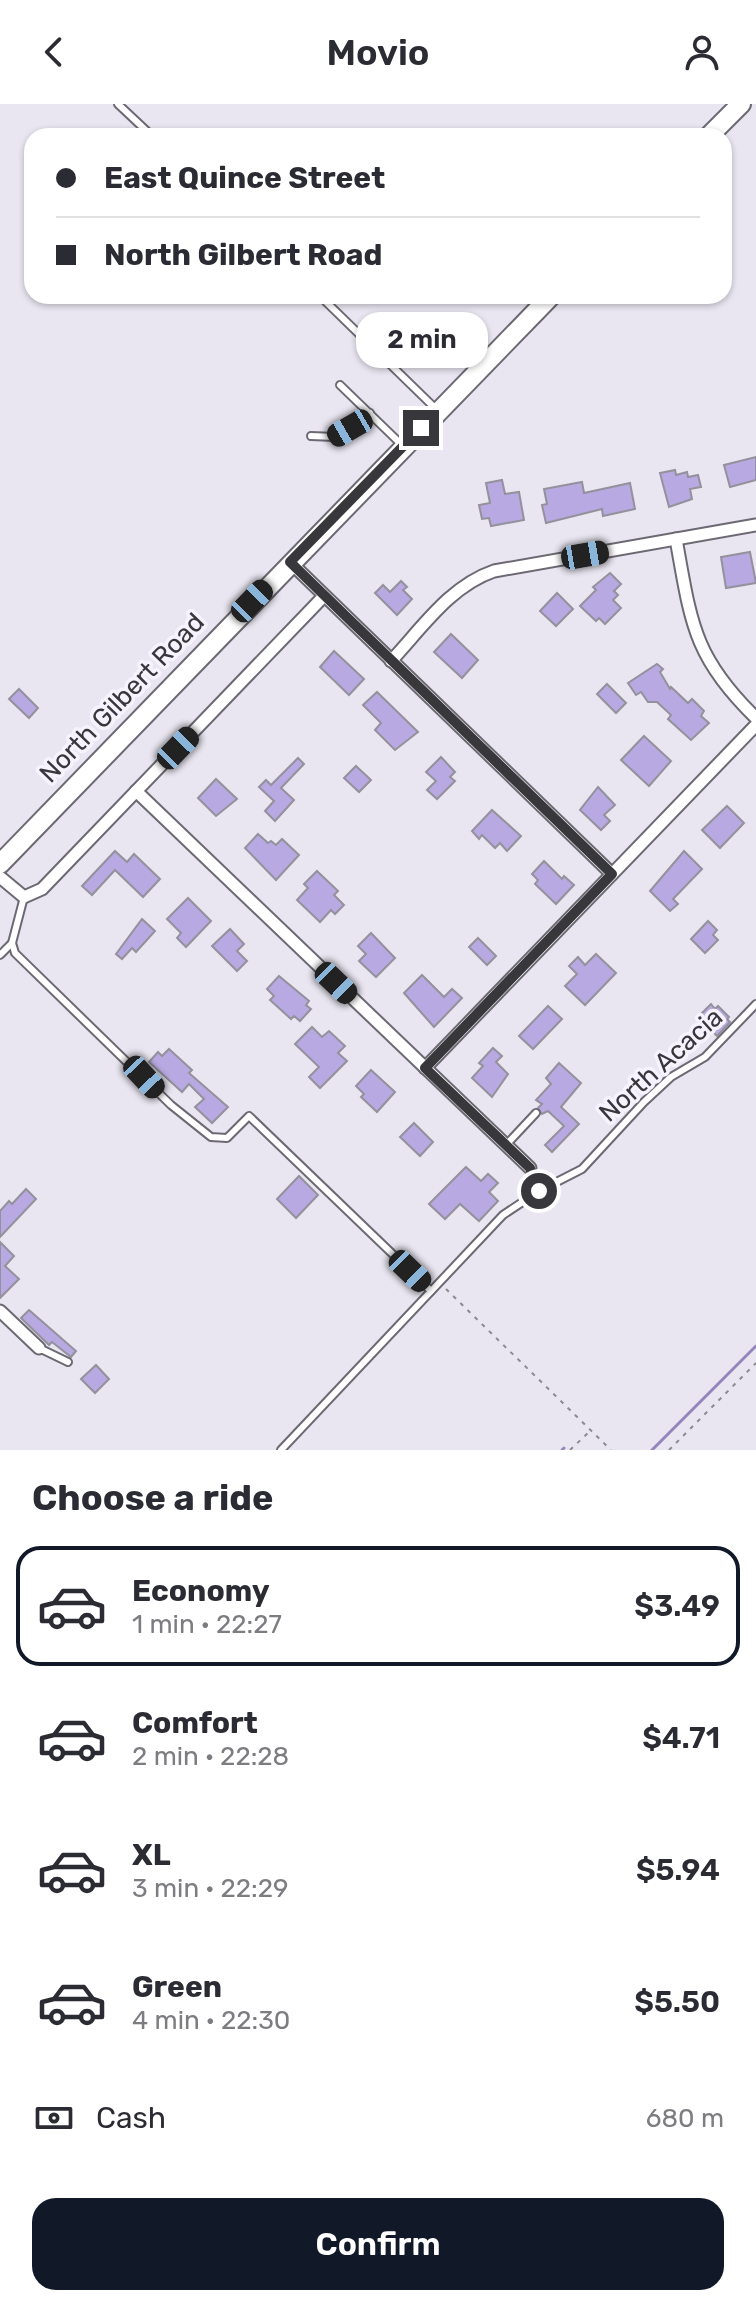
<!DOCTYPE html>
<html lang="en">
<head>
<meta charset="utf-8">
<style>
  body { margin:0; font-family:Rubik,sans-serif; background:#f2f2f3; color:#2b2b33; height:100vh; display:flex; flex-direction:column; font-size:30px; white-space:nowrap }
  * { box-sizing:border-box; margin:0 }
  p { font-size:26px; color:#7c7c81 }
  .icon { flex:none; width:44px; height:44px; fill:none; stroke:currentColor; stroke-width:2; stroke-linecap:round; stroke-linejoin:round }
  .map { position:relative; height:1346px; overflow:hidden }
  .side { display:flex; flex-direction:column; background:#fff; flex:1 }
  .side>* { flex:none }
  .hud { position:absolute; left:24px; top:24px; width:708px; height:176px; border-radius:24px; box-shadow:0 2px 6px #0004; display:grid; align-content:center; height:176px; padding:0 32px; background:#fff }
  .end { position:absolute; width:36px; height:36px; margin:-18px; border:10px solid #38373b; background:#fff; box-shadow:0 0 0 4px #fff }
  .from { border-radius:50% }
  .bubble { position:absolute; height:56px; border-radius:24px; background:#fff; box-shadow:0 2px 6px #0004; font-size:26px; font-weight:600; line-height:56px; text-align:center }
  .car { position:absolute; width:24px; height:48px; margin:-24px -12px; border-radius:10px; box-shadow:0 0 6px 2px #0007; background:linear-gradient(#222 24%,#8ab4d8 0 40%,#222 0 76%,#8ab4d8 0 86%,#222 0) }
  .hud b { display:flex; align-items:center; gap:28px; height:76px; font-size:30px }
  .hud b+b { border-top:2px solid #e1e1e2 }
  .hud i { width:20px; height:20px; background:#2b2b33 }
  ul { padding:0; list-style:none }
  li { display:flex; align-items:center; gap:24px; height:120px; margin:0 16px 12px; padding:0 16px; border:4px solid transparent; border-radius:24px }
  li div { flex:1 }
  li b { display:block; font-size:30px }
  li em { font-style:normal; font-weight:600 }
  li.selected { border-color:#111827 }
  li>.icon { width:72px; height:72px; stroke-width:1.5 }
  h2 { padding:0 32px; font-size:36px; line-height:96px }
  .pay { display:flex; align-items:center; gap:20px; height:88px; padding:0 32px; font-size:30px }
  .pay p { margin-inline-start:auto }
  .action { display:flex; gap:16px; margin-top:auto; padding:16px 32px }
  .action a { flex:1; height:92px; border-radius:24px; background:#111827; color:#fff; font-size:32px; font-weight:600; line-height:92px; text-align:center }
  header { display:flex; justify-content:space-between; align-items:center; height:104px; padding:0 32px; background:#fff; font-size:36px; font-weight:600 }
  .map>svg:first-child { display:block }
  .lines { fill:none; stroke-linecap:round; stroke-linejoin:round }
  .stream { stroke:#9485bc; stroke-width:3 }
  .building { fill:#b9a9e2; stroke:#93919b; stroke-width:2 }
  .service-casing { stroke:#6c6973; stroke-width:10 }
  .minor-casing { stroke:#6c6973; stroke-width:15 }
  .primary-casing { stroke:#6c6973; stroke-width:22 }
  .path { stroke:#8c8a91; stroke-width:2; stroke-dasharray:4 6; stroke-linecap:butt }
  .service { stroke:#fff; stroke-width:6 }
  .minor { stroke:#fff; stroke-width:11 }
  .primary { stroke:#fff; stroke-width:18 }
  .route { stroke:#38373b; stroke-width:10 }
  .labels { text-anchor:middle; dominant-baseline:central; stroke-width:7; stroke-linejoin:round; paint-order:stroke }
  .street-label { font-size:26px; fill:#38373b; stroke:#f6f3fe }
</style>
</head>
<body>
<header><svg class="icon" aria-label="back" viewBox="0 0 24 24"><path d="M15 5l-7 7 7 7"/></svg>Movio<svg class="icon" aria-label="person" viewBox="0 0 24 24"><circle cx="12" cy="8" r="4"/><path d="M4 21q1-7 8-7t8 7"/></svg></header>
<div class="map">
<svg width="756" height="1346" viewBox="0 0 756 1346">
  <rect width="100%" height="100%" fill="#e9e6f1"/>
  <g class="lines">
    <g class="stream">
      <polyline points="562,1346 564,1344"/>
      <polyline points="652,1346 756,1242"/>
    </g>
  </g>
  <g class="building">
    <polygon points="756,353 756,376 730,383 724,361"/>
    <polygon points="675,366 676,371 687,368 688,373 698,371 701,383 690,385 692,395 669,403 660,369"/>
    <polygon points="502,376 505,390 519,388 524,416 491,422 489,414 482,415 479,401 490,399 486,379"/>
    <polygon points="582,378 584,389 630,379 635,405 603,412 602,405 546,419 542,401 547,400 544,385"/>
    <polygon points="750,448 756,479 726,484 721,453"/>
    <polygon points="610,469 621,480 614,487 618,491 613,496 621,504 605,520 599,514 596,517 580,502 596,486 593,483"/>
    <polygon points="401,477 407,483 403,486 412,495 397,511 375,489 383,481 390,488"/>
    <polygon points="557,489 573,505 556,522 540,507"/>
    <polygon points="451,530 478,556 462,574 434,548"/>
    <polygon points="334,547 364,575 349,591 320,563"/>
    <polygon points="657,560 663,565 660,568 670,585 671,583 688,599 692,595 704,607 701,612 709,619 691,636 668,615 671,611 657,598 648,598 641,588 636,591 628,579"/>
    <polygon points="607,580 626,599 616,609 597,590"/>
    <polygon points="19,585 38,604 29,614 9,595"/>
    <polygon points="377,588 418,628 395,646 375,626 381,619 363,601"/>
    <polygon points="644,632 671,657 649,682 621,656"/>
    <polygon points="441,653 455,668 450,673 455,677 437,695 427,686 436,677 426,668"/>
    <polygon points="298,654 304,660 281,684 294,696 275,717 265,707 274,697 259,683 266,676 271,681"/>
    <polygon points="356,662 371,676 359,688 344,674"/>
    <polygon points="216,675 237,695 216,712 198,694"/>
    <polygon points="598,683 615,701 604,711 610,717 601,726 580,706"/>
    <polygon points="727,702 744,719 720,744 702,726"/>
    <polygon points="492,706 521,732 507,747 500,739 495,744 482,731 479,735 472,727"/>
    <polygon points="258,730 268,739 271,737 276,741 282,735 299,751 276,776 245,744"/>
    <polygon points="115,747 127,758 134,750 160,775 143,793 115,766 92,791 82,782"/>
    <polygon points="684,747 702,765 673,795 678,800 670,807 650,787"/>
    <polygon points="544,757 562,775 564,772 574,781 556,800 535,780 538,776 532,770"/>
    <polygon points="317,767 338,787 334,791 344,801 335,810 331,806 320,818 297,796 308,784 304,780"/>
    <polygon points="188,794 211,817 186,843 177,834 181,829 167,815"/>
    <polygon points="142,815 155,827 136,848 132,844 122,855 116,850"/>
    <polygon points="708,817 717,826 713,831 718,836 705,849 691,835"/>
    <polygon points="230,825 244,840 237,847 247,857 237,867 212,842"/>
    <polygon points="371,829 395,854 376,873 359,857 366,850 358,842"/>
    <polygon points="478,834 496,852 487,861 469,843"/>
    <polygon points="596,850 616,869 585,901 565,882 577,870 569,862 578,853 585,861"/>
    <polygon points="422,871 444,893 452,885 462,894 434,923 404,889"/>
    <polygon points="279,872 309,897 306,901 311,905 300,917 294,912 291,915 270,896 274,892 267,885"/>
    <polygon points="711,900 715,905 718,902 729,913 727,915 730,918 717,932 698,913"/>
    <polygon points="548,902 562,915 533,945 519,932"/>
    <polygon points="312,923 322,933 329,927 345,942 338,949 347,957 320,984 309,973 319,963 295,940"/>
    <polygon points="493,944 502,952 496,958 508,970 492,993 472,974 483,962 479,959"/>
    <polygon points="169,945 192,966 189,969 228,1003 212,1019 195,1003 204,995 189,980 182,988 149,958 158,948 162,952"/>
    <polygon points="559,959 581,979 561,1003 579,1020 552,1048 545,1041 564,1022 548,1007 542,1010 538,1004 542,1000 536,996 551,980 546,974"/>
    <polygon points="371,966 395,988 377,1008 361,993 364,990 356,982"/>
    <polygon points="414,1019 433,1038 420,1052 400,1033"/>
    <polygon points="466,1063 481,1077 488,1070 498,1079 489,1088 498,1097 479,1117 460,1100 445,1115 429,1100"/>
    <polygon points="299,1072 318,1091 296,1114 277,1095"/>
    <polygon points="26,1085 36,1095 0,1133 0,1107 9,1097 12,1100"/>
    <polygon points="0,1138 14,1152 5,1162 19,1175 0,1194"/>
    <polygon points="29,1206 76,1247 71,1253 52,1238 49,1241 21,1214"/>
    <polygon points="96,1261 109,1275 95,1289 81,1275"/>
  </g>
  <g class="lines">
    <g class="service-casing">
      <g id="service">
        <polyline points="118,0 152,32"/>
        <polyline points="320,192 438,307"/>
        <polyline points="340,281 403,342"/>
        <polyline points="311,332 335,333 370,309"/>
        <polyline points="24,793 12,839 15,849 171,1001 211,1033 227,1034 249,1012 431,1187"/>
        <polyline points="0,851 12,839"/>
        <polyline points="506,1041 536,1009"/>
        <polyline points="530,1064 539,1087"/>
        <polyline points="39,1244 68,1258"/>
        <polyline points="281,1346 503,1111 539,1087 582,1065 644,998 671,973 705,953 756,900"/>
      </g>
    </g>
    <g class="minor-casing">
      <g id="minor">
        <path d="M676,435C691,518 693,553 756,614"/>
        <polyline points="290,458 612,770"/>
        <path d="M391,557C422,524 450,482 494,467L756,421"/>
        <polyline points="136,687 530,1064"/>
        <polyline points="0,773 24,793 42,785 324,492"/>
        <polyline points="425,964 756,621"/>
        <polyline points="0,1207 39,1244"/>
      </g>
    </g>
    <g class="primary-casing">
      <g id="primary">
        <polyline points="709,32 741,0"/>
        <polyline points="0,760 551,192"/>
      </g>
    </g>
    <g class="path">
      <polyline points="446,1185 611,1346"/>
      <polyline points="570,1346 590,1327"/>
      <polyline points="669,1346 756,1259"/>
    </g>
    <use href="#service" class="service"/>
    <use href="#minor" class="minor"/>
    <use href="#primary" class="primary"/>
  </g>
  <g class="lines">
    <polyline class="route" points="421,324 290,458 612,770 425,964 530,1064 539,1087"/>
  </g>
  <g class="labels">
    <g class="street-label">
      <text transform="translate(122 594) rotate(-46)">North Gilbert Road</text>
      <text transform="translate(661 961) rotate(-42)">North Acacia</text>
    </g>
  </g>
</svg>
<i class="end from" style="left:539px;top:1087px"></i>
<i class="end" style="left:421px;top:324px"></i>
<div class="bubble" style="left:356px;top:208px;width:132px">2 min</div>
<i class="car" style="left:350px;top:324px;rotate:240deg"></i>
<i class="car" style="left:585px;top:451px;rotate:80deg"></i>
<i class="car" style="left:252px;top:497px;rotate:44deg"></i>
<i class="car" style="left:178px;top:644px;rotate:44deg"></i>
<i class="car" style="left:336px;top:879px;rotate:134deg"></i>
<i class="car" style="left:144px;top:973px;rotate:137deg"></i>
<i class="car" style="left:410px;top:1167px;rotate:134deg"></i>
<div class="hud">
<b><i class="from"></i>East Quince Street</b>
<b><i></i>North Gilbert Road</b>
</div>
</div>
<section class="side">
<h2>Choose a ride</h2>
<ul>
<li class="selected"><svg class="icon" aria-label="car" viewBox="0 0 24 24"><path d="M5 17H2v-5l4-1 3-4h7l3 4 3 1v5h-3M9 17h6M6 11h13"/><circle cx="7" cy="17" r="2"/><circle cx="17" cy="17" r="2"/></svg><div><b>Economy</b><p>1 min · 22:27</p></div><em>$3.49</em></li>
<li><svg class="icon" aria-label="car" viewBox="0 0 24 24"><path d="M5 17H2v-5l4-1 3-4h7l3 4 3 1v5h-3M9 17h6M6 11h13"/><circle cx="7" cy="17" r="2"/><circle cx="17" cy="17" r="2"/></svg><div><b>Comfort</b><p>2 min · 22:28</p></div><em>$4.71</em></li>
<li><svg class="icon" aria-label="car" viewBox="0 0 24 24"><path d="M5 17H2v-5l4-1 3-4h7l3 4 3 1v5h-3M9 17h6M6 11h13"/><circle cx="7" cy="17" r="2"/><circle cx="17" cy="17" r="2"/></svg><div><b>XL</b><p>3 min · 22:29</p></div><em>$5.94</em></li>
<li><svg class="icon" aria-label="car" viewBox="0 0 24 24"><path d="M5 17H2v-5l4-1 3-4h7l3 4 3 1v5h-3M9 17h6M6 11h13"/><circle cx="7" cy="17" r="2"/><circle cx="17" cy="17" r="2"/></svg><div><b>Green</b><p>4 min · 22:30</p></div><em>$5.50</em></li>
</ul>
<div class="pay"><svg class="icon" aria-label="cash" viewBox="0 0 24 24"><path d="M3 7h18v10H3z"/><circle cx="12" cy="12" r="2"/></svg>Cash<p>680 m</p></div>
<div class="action"><a>Confirm</a></div>
</section>
</body>
</html>
